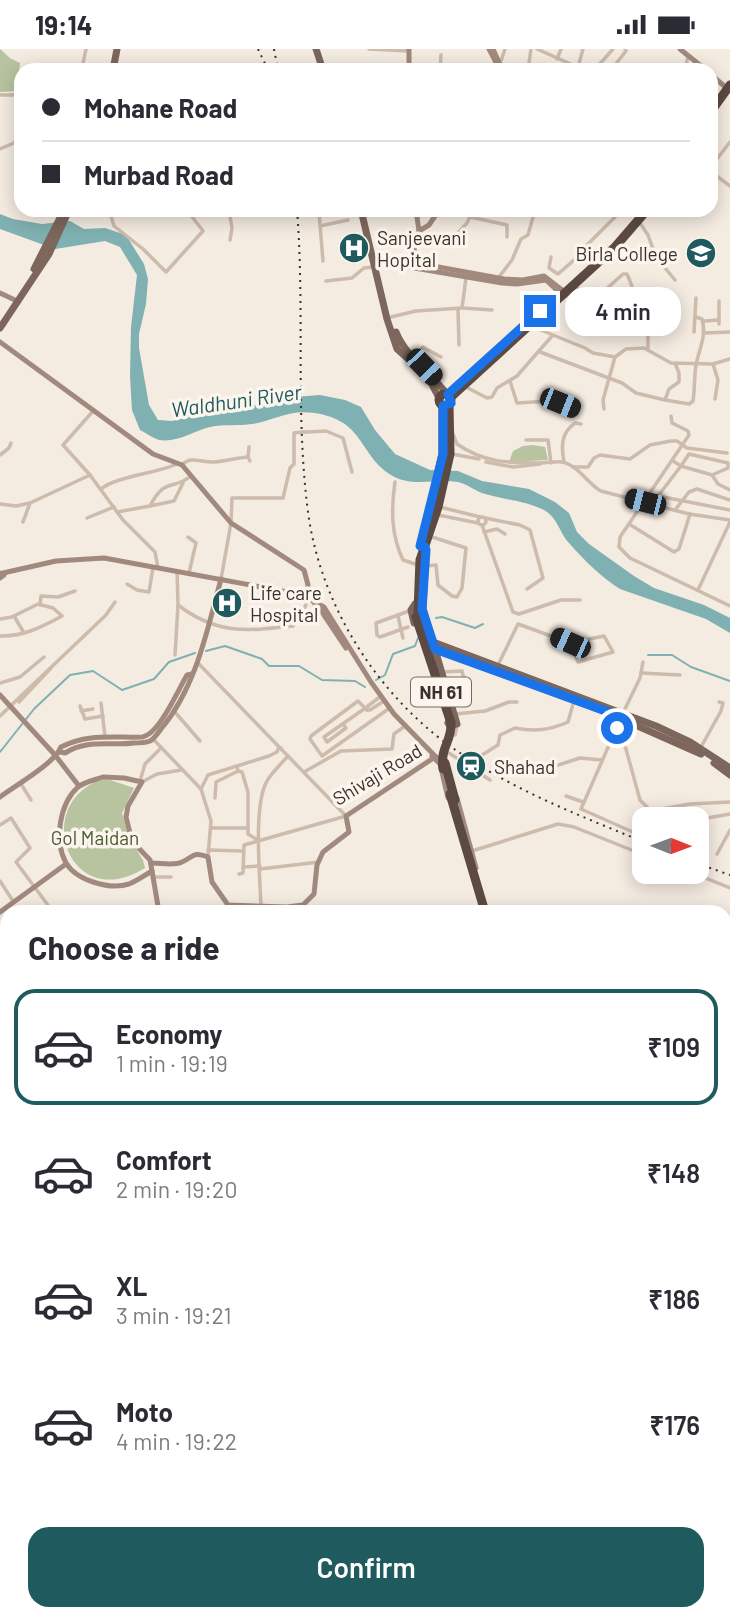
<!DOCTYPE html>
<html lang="en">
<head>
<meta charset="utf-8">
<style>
  body { margin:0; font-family:Barlow,sans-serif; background:#f7f7f7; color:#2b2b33; height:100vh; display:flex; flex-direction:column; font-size:26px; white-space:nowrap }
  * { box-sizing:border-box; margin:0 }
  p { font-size:23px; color:#7c7c81 }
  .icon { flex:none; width:38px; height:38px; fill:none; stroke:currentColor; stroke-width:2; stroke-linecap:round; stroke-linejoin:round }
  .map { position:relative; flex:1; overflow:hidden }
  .details { position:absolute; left:0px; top:856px; width:732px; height:716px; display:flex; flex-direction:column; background:#fff; border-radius:21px 21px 0 0; box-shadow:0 4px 18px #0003 }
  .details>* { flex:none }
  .banner { position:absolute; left:14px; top:14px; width:704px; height:154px; border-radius:21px; box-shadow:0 4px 18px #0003; display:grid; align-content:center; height:154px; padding:0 28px; background:#fff }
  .needle { width:46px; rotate:91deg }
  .tools { position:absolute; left:632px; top:758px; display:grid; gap:14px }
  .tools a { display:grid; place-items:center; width:77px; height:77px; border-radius:14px; background:#fff; box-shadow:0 4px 18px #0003; font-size:35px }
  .end { position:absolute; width:32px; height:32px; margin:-16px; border:9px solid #1a73e8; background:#fff; box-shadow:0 0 0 4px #fff }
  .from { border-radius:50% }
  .bubble { position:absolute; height:49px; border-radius:21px; background:#fff; box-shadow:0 4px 18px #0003; font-size:23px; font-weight:600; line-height:49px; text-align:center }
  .car { position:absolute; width:21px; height:42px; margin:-21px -10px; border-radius:9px; box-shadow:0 0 5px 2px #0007; background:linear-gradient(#222 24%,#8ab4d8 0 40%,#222 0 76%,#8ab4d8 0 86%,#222 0) }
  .banner b { display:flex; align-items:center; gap:24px; height:66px; font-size:26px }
  .banner b+b { border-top:2px solid #e1e1e2 }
  .banner i { width:18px; height:18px; background:#2b2b33 }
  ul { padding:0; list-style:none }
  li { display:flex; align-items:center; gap:21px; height:116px; margin:0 14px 10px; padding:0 14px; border:4px solid transparent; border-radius:21px }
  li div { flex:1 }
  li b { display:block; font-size:26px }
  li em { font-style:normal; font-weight:600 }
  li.current { border-color:#1f5a5e }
  li>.icon { width:63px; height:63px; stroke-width:1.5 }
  h2 { padding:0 28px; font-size:32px; line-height:84px }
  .primary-button { display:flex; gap:14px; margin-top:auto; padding:14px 28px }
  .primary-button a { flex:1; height:80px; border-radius:21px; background:#1f5a5e; color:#fff; font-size:28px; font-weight:600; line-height:80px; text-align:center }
  .status { display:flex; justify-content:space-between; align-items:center; height:49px; padding:0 35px; background:#fff; direction:ltr }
  .status svg { height:19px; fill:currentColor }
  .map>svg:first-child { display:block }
  .green { fill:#b8c4a0 }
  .water { fill:#7fb0b2 }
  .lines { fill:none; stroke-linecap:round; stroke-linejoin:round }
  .stream { stroke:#7fb0b2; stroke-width:2 }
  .street { stroke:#cdbbac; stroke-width:3.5 }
  .secondary { stroke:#a18a7d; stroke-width:5 }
  .primary { stroke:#7d675c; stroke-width:7 }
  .highway { stroke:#5c4a42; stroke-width:9 }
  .rail { stroke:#3b302b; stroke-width:2; stroke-dasharray:2 5; stroke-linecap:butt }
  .street-bridge { stroke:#cdbbac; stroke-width:3.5 }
  .highway-bridge { stroke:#5c4a42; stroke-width:9 }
  .route { stroke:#1a73e8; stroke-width:9 }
  .labels { text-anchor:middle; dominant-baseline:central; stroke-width:7; stroke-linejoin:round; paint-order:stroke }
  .shield { fill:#fbf5ee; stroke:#756b66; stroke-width:2 }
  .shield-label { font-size:18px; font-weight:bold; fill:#3b302b }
  .poi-label { font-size:19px; fill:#3b302b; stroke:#fbf5ee; text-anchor:start }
  .street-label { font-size:19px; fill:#3b302b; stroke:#fbf5ee }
  .park-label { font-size:19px; fill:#4a5a2e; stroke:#fbf5ee }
  .water-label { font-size:21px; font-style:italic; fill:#1f5a5e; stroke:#fbf5ee }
</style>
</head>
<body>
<div class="status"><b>19:14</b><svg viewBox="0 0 49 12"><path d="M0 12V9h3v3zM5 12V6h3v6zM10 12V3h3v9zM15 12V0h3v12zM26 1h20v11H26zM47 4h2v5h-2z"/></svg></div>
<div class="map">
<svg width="730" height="1570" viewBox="0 0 730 1570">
  <rect width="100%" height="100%" fill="#f4ebe1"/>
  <g class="green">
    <polygon points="0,0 10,9 20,14 17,42 0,43"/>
    <polygon points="533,396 545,398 548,411 509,413 513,402 523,397"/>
    <path d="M100,731H110L134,739L122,764L130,791L143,811L145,819C70,866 31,757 100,731Z"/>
  </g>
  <path class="water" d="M0,165L13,170L42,175L70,172L84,180L105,179L126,186L144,215L148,230L146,255L139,285V299L149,356L158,371L172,372L216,360L246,358L294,348L320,346L345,351L361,358L375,381L395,405L430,421L458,422L482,432L529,440L555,453L569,464L577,483L589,495L634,527L654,539L704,556L730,569V584L706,570L620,540C602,529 584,511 569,494C559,483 558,469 544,461C524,451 503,451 482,444C474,441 467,435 458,433C435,429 412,439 391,426C358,405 365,372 315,364C289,360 275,371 252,375C239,377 224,375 210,378C194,382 177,394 159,391C153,389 146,384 140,381L132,361L130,327L131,278L137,226L120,198L105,192L55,200L0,180Z"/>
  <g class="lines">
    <g class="stream">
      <polyline points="436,569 442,568 475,579 483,575"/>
      <polyline points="206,602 225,597 262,610 269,617 299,617 322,631 355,632 365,638"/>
      <polyline points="648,606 672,606 691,618 730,632"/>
      <polyline points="376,631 385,626 393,605 415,597 418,589"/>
      <polyline points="0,703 34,660 70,626 93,622 122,641 154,630 169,613 195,604"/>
      <polyline points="724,1241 730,1240"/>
      <polyline points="724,1433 730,1429"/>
    </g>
    <g class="street">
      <polyline points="369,0 409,2"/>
      <polyline points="537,0 584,21"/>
      <polyline points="557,10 561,0"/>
      <polyline points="500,15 505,0"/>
      <polyline points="72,16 89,21"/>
      <polyline points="578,18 583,0"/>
      <polyline points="82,19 86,0"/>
      <polyline points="440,21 441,6"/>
      <polyline points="528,21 531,0"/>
      <polyline points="564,21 567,14"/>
      <polyline points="583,21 597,18 613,0"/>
      <polyline points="611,21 626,2 625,0"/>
      <polyline points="685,21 688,7"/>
      <polyline points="0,46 21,46"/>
      <polyline points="0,100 14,94 21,82"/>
      <polyline points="710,119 730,93"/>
      <polyline points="710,122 730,137"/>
      <polyline points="229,161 232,179 230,191"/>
      <polyline points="111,167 114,177 143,200 166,223 203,182 187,161"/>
      <polyline points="470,168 507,176 507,188"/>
      <polyline points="640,174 648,186 656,208 675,231"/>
      <polyline points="320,177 348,171"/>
      <polyline points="456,186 467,174 473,161"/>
      <polyline points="349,196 351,194 368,191"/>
      <polyline points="576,202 590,215"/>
      <polyline points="579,204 622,161"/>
      <polyline points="551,208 549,219 558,225 581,205"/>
      <polyline points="323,212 319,163 333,161"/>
      <polyline points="499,228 512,211 521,190 528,186 535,161"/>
      <polyline points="326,232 352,229 364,219 373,218"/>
      <path d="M576,238C590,254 606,262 627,264C639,253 633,238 627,225H623L592,253"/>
      <polyline points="719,252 719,275"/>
      <polyline points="463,259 492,261"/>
      <polyline points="458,260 459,296"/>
      <polyline points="391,268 416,262 462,259 466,229"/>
      <polyline points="704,272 719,271"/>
      <polyline points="531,277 585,299 593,304 615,308 626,300 644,299 671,314 713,315 730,310"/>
      <polyline points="694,283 696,249"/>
      <polyline points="704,284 730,283"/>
      <polyline points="648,299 648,267"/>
      <polyline points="540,303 622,334 636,344 665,351 669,340 679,333 679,324 675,314"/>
      <polyline points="413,308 423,298 441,308"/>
      <polyline points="713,315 718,331 715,350"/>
      <polyline points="510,332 517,354 549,352 574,360"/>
      <polyline points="466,338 487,349 492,348 497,339 517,327 552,287"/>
      <path d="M665,351L689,355L693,352C695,340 694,328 696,316C699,300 707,287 702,270L696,268"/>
      <polyline points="604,360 603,351 615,308"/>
      <polyline points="94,361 63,396 90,426 123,471 155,503 158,519"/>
      <polyline points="671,367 672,374 688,382 689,386 620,488 619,498 630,509 730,557"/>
      <polyline points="307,383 326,382 343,389 352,423"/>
      <path d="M453,385L457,395C484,414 509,414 540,414C547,414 556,412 562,413C578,416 588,435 601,442L689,465L730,471"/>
      <polyline points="526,391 548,391 551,414"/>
      <polyline points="452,405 479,410"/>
      <polyline points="0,406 9,399 11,394"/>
      <polyline points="248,408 249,398"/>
      <polyline points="673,412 681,417 689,405 728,414 728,419 712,426"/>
      <polyline points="486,413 513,418 540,415"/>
      <path d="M564,413C561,397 561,384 575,374L581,375"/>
      <path d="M182,416C191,406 202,414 214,413C225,412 237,409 248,408L250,412"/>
      <polyline points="573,418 588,418 594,409 600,406 630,410 650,396 671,392 677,392 687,399 727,404"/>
      <path d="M395,433C391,460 391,486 403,511L415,515"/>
      <path d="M101,440C117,427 155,425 177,415"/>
      <polyline points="730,441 718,435 712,426 681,417 658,447 730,461"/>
      <polyline points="0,455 16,457 30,454"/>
      <polyline points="150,457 174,452 183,434"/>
      <polyline points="440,458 480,468"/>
      <polyline points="675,461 689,443 697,440 730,451"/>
      <path d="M117,463L150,457C165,428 172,442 191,427"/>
      <polyline points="438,466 478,474"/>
      <circle cx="482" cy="472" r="4"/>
      <polyline points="87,469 114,458"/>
      <polyline points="485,469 520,476 530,481 543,529 527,540"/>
      <polyline points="23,473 30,454 90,426"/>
      <polyline points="629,475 674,503 679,500 690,465"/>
      <polyline points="482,476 513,563 519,565 561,551 580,551"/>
      <polyline points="484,483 497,480 505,485"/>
      <polyline points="188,488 196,494 189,524"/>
      <polyline points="426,517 436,516 438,536 452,547 457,548 462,539 466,499 429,487"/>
      <path d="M177,522L178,556C217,586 247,582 293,577L303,564L307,552"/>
      <polyline points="221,530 231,474 232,449 283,449 290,419 294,415 294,384 302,383"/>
      <polyline points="127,535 137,541 149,543 153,518"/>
      <polyline points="698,541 730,473"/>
      <polyline points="40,556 41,547 58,548 75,542"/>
      <polyline points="14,567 24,584"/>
      <polyline points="398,567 403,589"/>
      <path d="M0,570L12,568L38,555L53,559L62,567C42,578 22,588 0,587"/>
      <polyline points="408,578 380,588 377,586 376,574 409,562"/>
      <polyline points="175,606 178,556"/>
      <polyline points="197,613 346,767"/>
      <polyline points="498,616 518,575 570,594 578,613 613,603 604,587 570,594"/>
      <polyline points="442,623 462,622 469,652"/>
      <polyline points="641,624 680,626"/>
      <polyline points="0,634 20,628 44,608"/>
      <polyline points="19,653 51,619"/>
      <polyline points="101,654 105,687"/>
      <polyline points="80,657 85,670 103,667"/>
      <polyline points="367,661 358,652 311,687 310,690 322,707 387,661"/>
      <polyline points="367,661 370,661 384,652"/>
      <polyline points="367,661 368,657 381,647"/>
      <polyline points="81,662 93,660"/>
      <polyline points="174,662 200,692"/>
      <polyline points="623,664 640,629 643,613"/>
      <polyline points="455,665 485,662 509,653 517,653"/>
      <polyline points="0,667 106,566 115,553"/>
      <polyline points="620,671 581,760 644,788"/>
      <polyline points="343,675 346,679 327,693 324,688 364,660"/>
      <polyline points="617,679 626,700 640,751 659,770"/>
      <polyline points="455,686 457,677"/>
      <polyline points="153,690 201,740 211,772 208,808"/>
      <polyline points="701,698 721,662 723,654 719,653"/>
      <polyline points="445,705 449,704 490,731"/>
      <path d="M482,706L498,696L500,686L515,679C535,683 550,681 568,673L575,648"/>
      <polyline points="237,717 238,722 242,723 248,743 248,785 256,790"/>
      <polyline points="549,719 580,709 602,711"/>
      <polyline points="304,723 341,702 392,700 394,685 405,677"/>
      <polyline points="140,732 145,715 161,699"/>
      <polyline points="142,733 157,725 181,721"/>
      <polyline points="21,735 31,751"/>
      <polyline points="201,740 208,726 269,707 277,703 278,700 281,699"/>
      <polyline points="566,747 583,753"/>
      <polyline points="215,749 216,733 238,722"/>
      <polyline points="650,762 690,755 730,753"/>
      <polyline points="696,771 730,765"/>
      <polyline points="0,776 11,769 30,799 16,813 53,863"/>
      <polyline points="211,779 248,779"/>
      <polyline points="208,801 243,802"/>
      <polyline points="472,802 558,775 574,778 644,806"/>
      <polyline points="717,805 730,781"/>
      <polyline points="243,818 260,817"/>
      <polyline points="260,820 319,813"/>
      <polyline points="688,822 730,839"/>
      <polyline points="239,825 243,824 244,796 346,767"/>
      <polyline points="153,828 171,828"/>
      <polyline points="0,832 13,852"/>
      <path d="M261,857C260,828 253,756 267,732C272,723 281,715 288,707"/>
      <polyline points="44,863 50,859"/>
      <polyline points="83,863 86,861 88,863"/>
      <polyline points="128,863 129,862"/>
      <polyline points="0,894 7,911"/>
      <polyline points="0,1013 7,1007"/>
      <polyline points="0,1062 7,1059"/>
      <polyline points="0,1106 7,1103"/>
      <polyline points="0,1131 7,1129"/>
      <polyline points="0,1160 7,1161"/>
      <polyline points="724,1222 730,1221"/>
      <polyline points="0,1281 7,1285"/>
      <polyline points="0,1306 7,1297"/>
      <polyline points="0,1349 7,1349"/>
      <polyline points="0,1428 7,1429"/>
      <polyline points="0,1442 7,1443"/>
      <polyline points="724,1480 730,1480"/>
      <polyline points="724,1544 730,1545"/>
      <polyline points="724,1548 726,1555"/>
      <polyline points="724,1555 729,1570"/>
      <polyline points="122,1564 124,1570"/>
      <polyline points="208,1564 215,1570"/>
      <polyline points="247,1564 248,1570"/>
      <polyline points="339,1564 342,1570"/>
      <polyline points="552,1564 553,1570"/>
      <polyline points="602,1564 602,1570"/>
      <polyline points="658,1564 659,1570"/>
      <polyline points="679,1564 680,1570"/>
      <polyline points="712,1564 713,1570"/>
      <polyline points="454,1565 498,1570"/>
      <polyline points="3,1570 9,1564"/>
      <polyline points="79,1570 81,1564"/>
      <polyline points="131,1570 142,1564"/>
      <polyline points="192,1570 193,1564"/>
      <polyline points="611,1570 612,1564"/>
    </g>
    <g class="secondary">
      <polyline points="489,0 500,21"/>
      <polyline points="493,0 500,16"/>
      <polyline points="680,0 706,21"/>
      <polyline points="409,21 409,0"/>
      <polyline points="710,25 729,41"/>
      <polyline points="419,182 429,176 439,161"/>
      <polyline points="372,210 411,213 504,230 523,231 544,227 566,244"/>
      <polyline points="397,216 502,234 517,235 546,231 563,247"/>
      <polyline points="410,216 419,182 416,161"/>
      <polyline points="0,244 17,252"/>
      <polyline points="0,293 153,405 182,416 231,474 304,521 308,536 307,550"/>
      <polyline points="0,524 4,526 0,529"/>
      <polyline points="3,524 56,512 104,509 299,545 324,558 371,633 394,665 436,708 443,711"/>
      <polyline points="272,543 306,551"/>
      <polyline points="315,556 320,560 346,599"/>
      <polyline points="0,646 55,706 79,737"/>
      <path d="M60,703L65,704C88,690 108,697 134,694C139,694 145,694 150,692C154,690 158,684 161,680C196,638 207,582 221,530"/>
      <polyline points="432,707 440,715 448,749"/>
      <path d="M103,728L124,729L142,733L128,757L126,768L132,792L150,811L152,822C145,826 137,832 129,835C110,841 77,832 66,814C54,792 59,755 78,738C84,733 95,731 103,728Z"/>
      <path d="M0,748C16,736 54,715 61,698C88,684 113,689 142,688C159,686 178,641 187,626L192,625"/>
      <polyline points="457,749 476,819"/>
      <path d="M152,814C161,814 174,817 182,813C194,808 192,802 208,808L212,833L228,856L287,858L303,856L314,845L317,816L323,803L349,783L346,767L435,708"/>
      <polyline points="152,822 159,863"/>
      <polyline points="0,863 66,815"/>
      <polyline points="0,992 7,1003"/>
      <polyline points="0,1213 7,1208"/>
    </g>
    <g class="primary">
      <polyline points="316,0 323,21"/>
      <polyline points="113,21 117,0"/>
      <polyline points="361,161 387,270 397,300 428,328 439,349"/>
      <polyline points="34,220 64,161"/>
      <polyline points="0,279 49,205 69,161"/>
      <path d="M396,283C406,308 431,324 447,345"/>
      <polyline points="420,497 425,497 426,501 423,560 457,675 450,677 448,674"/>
      <polyline points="414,574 411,561 415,555"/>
      <polyline points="433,593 656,677 690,693 730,719"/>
      <polyline points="435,600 540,638"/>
      <polyline points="597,659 701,705"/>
      <polyline points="714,714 730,726"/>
    </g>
    <g class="highway">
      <polyline points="710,64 730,36"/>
      <circle cx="445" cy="351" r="6"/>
      <polyline points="451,348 615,198 647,161"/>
      <polyline points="426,479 443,405 443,357"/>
      <polyline points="423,576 418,562 420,511 438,458 450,405 449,356"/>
      <polyline points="450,745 485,863"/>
      <polyline points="645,1564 647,1570"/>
    </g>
    <g class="rail">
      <polyline points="258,0 268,21"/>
      <polyline points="274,0 278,21"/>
      <path d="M297,161C305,261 295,363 308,463C320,554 375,643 450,697C508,739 578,766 644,793"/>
      <polyline points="696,814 730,826"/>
    </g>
    <polyline class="street-bridge" points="302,383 307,383"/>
    <g class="highway-bridge">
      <path d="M416,568L451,674C452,693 440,697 443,720"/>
      <polyline points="445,714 455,751"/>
    </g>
  </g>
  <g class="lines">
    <polyline class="route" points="540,262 448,345 451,354 443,357 443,405 420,497 425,498 426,501 422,560 435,600 622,668 617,679"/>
  </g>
  <defs>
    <g id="hospital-disc" transform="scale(1.575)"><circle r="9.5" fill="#1f5a5e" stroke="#fbf5ee"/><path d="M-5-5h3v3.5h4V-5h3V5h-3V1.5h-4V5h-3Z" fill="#fff"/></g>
    <g id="university-disc" transform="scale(1.575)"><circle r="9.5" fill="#1f5a5e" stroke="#fbf5ee"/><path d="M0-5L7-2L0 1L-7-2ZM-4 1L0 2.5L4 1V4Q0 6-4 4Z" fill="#fff"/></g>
    <g id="station-disc" transform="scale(1.575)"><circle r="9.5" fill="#1f5a5e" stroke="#fbf5ee"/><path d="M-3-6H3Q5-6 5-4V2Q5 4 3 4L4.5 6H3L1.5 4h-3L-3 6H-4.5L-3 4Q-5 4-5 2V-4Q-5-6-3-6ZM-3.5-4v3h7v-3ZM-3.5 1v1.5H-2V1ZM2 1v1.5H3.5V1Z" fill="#fff"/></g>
  </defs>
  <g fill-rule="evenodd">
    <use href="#hospital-disc" x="354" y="199"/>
    <use href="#university-disc" x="701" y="204"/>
    <use href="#hospital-disc" x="227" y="554"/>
    <use href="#station-disc" x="471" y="717"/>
  </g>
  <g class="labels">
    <rect class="shield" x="411" y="628.5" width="60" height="29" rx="5"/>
    <g class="shield-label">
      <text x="441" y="643">NH 61</text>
    </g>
    <g class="poi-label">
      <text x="377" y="188">Sanjeevani<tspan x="377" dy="22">Hopital</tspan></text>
      <text x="678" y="204" text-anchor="end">Birla College</text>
      <text x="250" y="543">Life care<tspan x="250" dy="22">Hospital</tspan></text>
      <text x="494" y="717">Shahad</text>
    </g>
    <g class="street-label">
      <text transform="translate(377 725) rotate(-31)">Shivaji Road</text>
    </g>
    <g class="park-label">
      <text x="95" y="788">Gol Maidan</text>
    </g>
    <g class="water-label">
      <text transform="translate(236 351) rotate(-8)">Waldhuni River</text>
    </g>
  </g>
</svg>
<div class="tools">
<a><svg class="needle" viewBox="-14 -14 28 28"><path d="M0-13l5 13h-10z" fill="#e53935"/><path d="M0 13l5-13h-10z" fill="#7c7c81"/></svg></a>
</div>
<i class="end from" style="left:617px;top:679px"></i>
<i class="end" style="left:540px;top:262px"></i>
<div class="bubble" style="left:565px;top:238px;width:116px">4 min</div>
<i class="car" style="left:424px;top:318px;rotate:136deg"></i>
<i class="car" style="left:560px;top:354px;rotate:112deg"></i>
<i class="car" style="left:645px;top:453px;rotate:284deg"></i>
<i class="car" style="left:570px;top:594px;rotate:294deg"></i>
<div class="banner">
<b><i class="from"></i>Mohane Road</b>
<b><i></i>Murbad Road</b>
</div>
<section class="details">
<h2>Choose a ride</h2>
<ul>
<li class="current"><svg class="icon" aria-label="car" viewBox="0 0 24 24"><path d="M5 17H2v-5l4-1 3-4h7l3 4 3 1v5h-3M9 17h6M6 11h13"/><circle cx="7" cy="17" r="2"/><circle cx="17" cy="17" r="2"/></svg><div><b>Economy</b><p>1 min · 19:19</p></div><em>₹109</em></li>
<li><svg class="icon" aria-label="car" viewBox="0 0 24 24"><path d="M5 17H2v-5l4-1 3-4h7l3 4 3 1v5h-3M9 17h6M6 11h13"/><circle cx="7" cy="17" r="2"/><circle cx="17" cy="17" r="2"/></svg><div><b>Comfort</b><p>2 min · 19:20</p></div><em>₹148</em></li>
<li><svg class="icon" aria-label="car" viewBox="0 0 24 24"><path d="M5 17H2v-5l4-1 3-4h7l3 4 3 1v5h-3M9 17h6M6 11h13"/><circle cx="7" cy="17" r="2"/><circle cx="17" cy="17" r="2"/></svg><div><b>XL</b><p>3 min · 19:21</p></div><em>₹186</em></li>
<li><svg class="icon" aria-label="car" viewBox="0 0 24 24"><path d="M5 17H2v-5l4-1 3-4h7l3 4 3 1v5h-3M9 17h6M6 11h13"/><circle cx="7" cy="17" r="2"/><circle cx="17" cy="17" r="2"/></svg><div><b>Moto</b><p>4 min · 19:22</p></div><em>₹176</em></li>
</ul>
<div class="primary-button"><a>Confirm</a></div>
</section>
</div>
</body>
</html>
